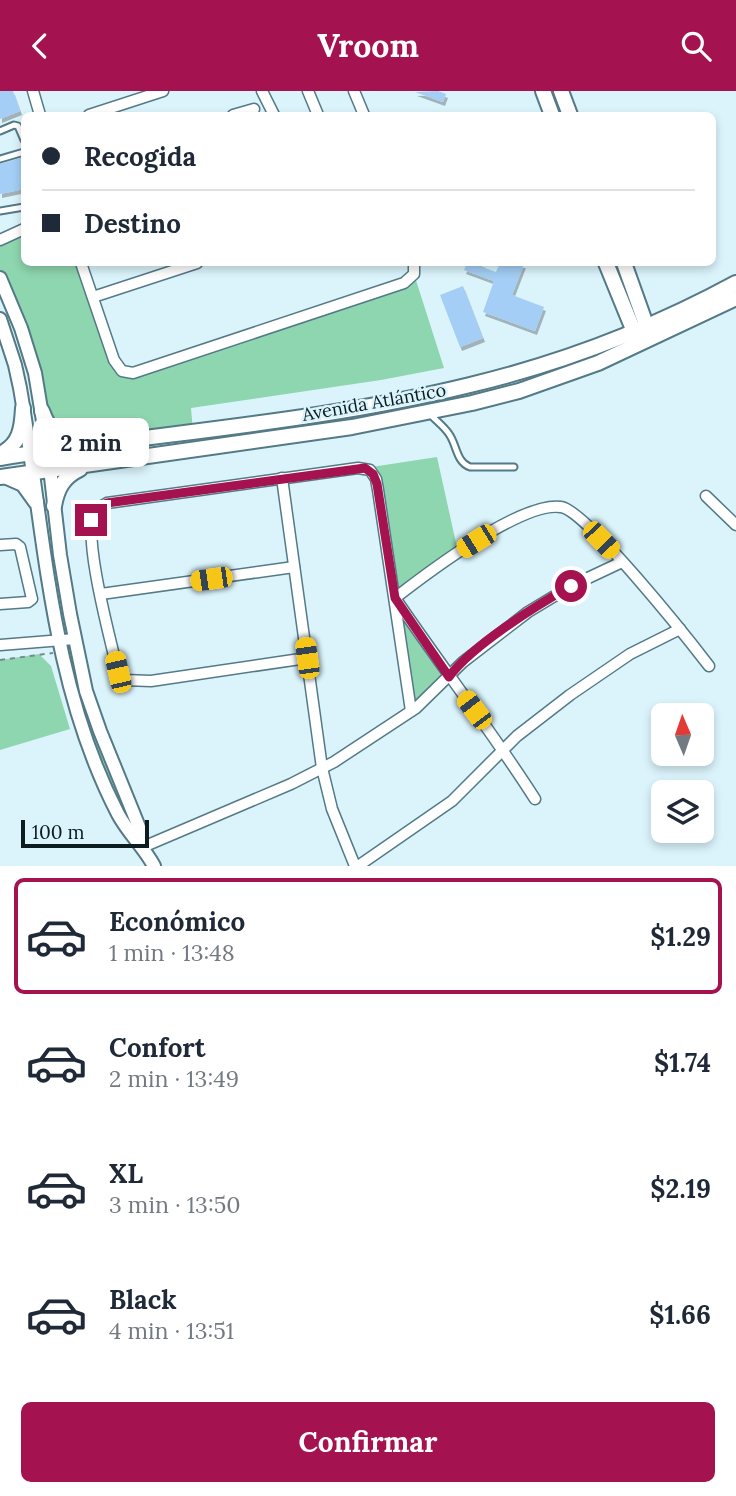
<!DOCTYPE html>
<html lang="es">
<head>
<meta charset="utf-8">
<style>
  body { margin:0; font-family:Lora,serif; background:#f6f6f7; color:#1f2937; height:100vh; display:flex; flex-direction:column; font-size:26px; white-space:nowrap }
  * { box-sizing:border-box; margin:0 }
  p { font-size:23px; color:#747a83 }
  .icon { flex:none; width:38px; height:38px; fill:none; stroke:currentColor; stroke-width:2; stroke-linecap:round; stroke-linejoin:round }
  .map { position:relative; height:775px; overflow:hidden }
  .side { display:flex; flex-direction:column; background:#fff; flex:1 }
  .side>* { flex:none }
  .top-card { position:absolute; left:21px; top:21px; width:695px; height:154px; border-radius:10px; box-shadow:0 4px 10px #0003; display:grid; align-content:center; height:154px; padding:0 21px; background:#fff }
  .needle { width:46px; rotate:358deg }
  .buttons { position:absolute; left:651px; top:612px; display:grid; gap:14px }
  .buttons a { display:grid; place-items:center; width:63px; height:63px; border-radius:10px; background:#fff; box-shadow:0 4px 10px #0003; font-size:35px }
  .scale { position:absolute; left:21px; bottom:18px; width:128px; box-sizing:border-box; padding-left:7px; border:4px solid #0c1c20; border-top:0; font-size:19px; line-height:24px; white-space:nowrap; color:#0c1c20; -webkit-text-stroke:5px #dbf4fc; paint-order:stroke }
  .end { position:absolute; width:32px; height:32px; margin:-16px; border:9px solid #a51250; background:#fff; box-shadow:0 0 0 4px #fff }
  .from { border-radius:50% }
  .bubble { position:absolute; height:49px; border-radius:10px; background:#fff; box-shadow:0 4px 10px #0003; font-size:23px; font-weight:700; line-height:49px; text-align:center }
  .car { position:absolute; width:21px; height:42px; margin:-21px -10px; border-radius:9px; box-shadow:0 0 5px 2px #0007; background:linear-gradient(#f5c518 24%,#345 0 40%,#f5c518 0 76%,#345 0 86%,#f5c518 0) }
  .top-card b { display:flex; align-items:center; gap:24px; height:66px; font-size:26px }
  .top-card b+b { border-top:2px solid #e0e1e3 }
  .top-card i { width:18px; height:18px; background:#1f2937 }
  ul { padding:12px 0 0; list-style:none }
  li { display:flex; align-items:center; gap:21px; height:116px; margin:0 14px 10px; padding:0 7px; border:4px solid transparent; border-radius:10px }
  li div { flex:1 }
  li b { display:block; font-size:26px }
  li em { font-style:normal; font-weight:700 }
  li.selected { border-color:#a51250 }
  li>.icon { width:63px; height:63px; stroke-width:1.5 }
  .button { display:flex; gap:14px; margin-top:auto; padding:14px 21px }
  .button a { flex:1; height:80px; border-radius:10px; background:#a51250; color:#fff; font-size:28px; font-weight:700; line-height:80px; text-align:center }
  header { display:flex; justify-content:space-between; align-items:center; height:91px; padding:0 21px; background:#a51250; color:#fff; font-size:32px; font-weight:700 }
  .map>svg:first-child { display:block }
  .green { fill:#8ed6af }
  .building { fill:#a4cef5; filter:url(#shadow) }
  .lines { fill:none; stroke-linecap:round; stroke-linejoin:round }
  .service-casing { stroke:#537a86; stroke-width:9 }
  .minor-casing { stroke:#537a86; stroke-width:13 }
  .tertiary-casing { stroke:#537a86; stroke-width:16 }
  .secondary-casing { stroke:#537a86; stroke-width:18 }
  .path { stroke:#768a90; stroke-width:2; stroke-dasharray:5 5; stroke-linecap:butt }
  .service { stroke:#fff; stroke-width:5 }
  .minor { stroke:#fff; stroke-width:10 }
  .tertiary { stroke:#fff; stroke-width:12 }
  .secondary { stroke:#fff; stroke-width:14 }
  .route { stroke:#a51250; stroke-width:9 }
  .labels { text-anchor:middle; dominant-baseline:central; stroke-width:5; stroke-linejoin:round; paint-order:stroke }
  .street-label { font-size:18px; fill:#0c1c20; stroke:#dbf4fc }
</style>
</head>
<body>
<header><svg class="icon" aria-label="back" viewBox="0 0 24 24"><path d="M15 5l-7 7 7 7"/></svg>Vroom<svg class="icon" aria-label="search" viewBox="0 0 24 24"><circle cx="10" cy="10" r="6"/><path d="M15 15l6 6"/></svg></header>
<div class="map">
<svg width="736" height="775" viewBox="0 0 736 775">
  <defs>
    <filter id="shadow"><feDropShadow dx="2" dy="4" stdDeviation="0" flood-color="#0004"/></filter>
  </defs>
  <rect width="100%" height="100%" fill="#dbf4fc"/>
  <g class="green">
    <polygon points="24,138 24,172 81,172 114,269 126,281 398,194 414,183 444,277 381,289 191,317 193,340 91,354 54,343 0,187 0,149"/>
    <polygon points="437,366 458,461 395,507 449,586 411,620 378,399 365,377"/>
    <polygon points="75,548 143,756 117,722 59,550"/>
    <polygon points="39,563 51,575 70,638 0,659 0,569"/>
  </g>
  <g class="building">
    <polygon points="0,0 13,0 20,20 0,28"/>
    <polygon points="438,0 446,3 443,11 415,1"/>
    <polygon points="24,66 24,98 0,103 0,73"/>
    <polygon points="467,172 483,172 482,176 496,181 500,172 524,173 512,204 544,216 535,240 483,221 494,190 464,179"/>
    <polygon points="463,195 483,247 460,256 440,204"/>
  </g>
  <g class="lines">
    <g class="service-casing">
      <g id="service">
        <polyline points="0,40 14,34 18,35 24,49"/>
        <polyline points="0,68 24,61"/>
        <polyline points="0,120 24,116"/>
        <path d="M429,322C435,329 444,335 449,343C457,354 456,371 470,376H514"/>
      </g>
    </g>
    <g class="minor-casing">
      <g id="minor">
        <polyline points="33,0 40,24"/>
        <polyline points="262,0 274,24"/>
        <polyline points="308,0 318,24"/>
        <polyline points="354,0 364,24"/>
        <polyline points="89,24 163,0"/>
        <polyline points="233,24 254,18"/>
        <polyline points="0,149 24,138"/>
        <polyline points="81,172 114,269 122,280 133,282 404,192 414,183 414,172"/>
        <polyline points="93,206 197,172"/>
        <polyline points="282,387 322,677 332,718 355,775"/>
        <polyline points="706,405 736,434"/>
        <polyline points="0,454 16,453 20,456 32,508 28,511 0,513"/>
        <polyline points="101,503 294,476"/>
        <polyline points="0,554 75,548"/>
        <path d="M307,567L151,590L124,589L118,581C111,551 81,442 95,419L107,412L358,377L370,379L376,388L378,399L411,620"/>
        <path d="M535,708C491,639 441,575 395,507C426,483 522,410 561,416C586,419 689,549 709,575"/>
        <polyline points="143,756 291,693 334,671 416,617 463,571 528,521 571,495 622,471"/>
        <polyline points="358,775 452,710 517,645 570,604 630,563 680,538"/>
      </g>
    </g>
    <g class="tertiary-casing">
      <g id="tertiary">
        <polyline points="0,187 21,237 35,282 48,360 60,464 70,523 86,600 100,640 139,736 143,756"/>
        <path d="M0,228L15,274L20,297C45,441 49,590 118,723C128,742 144,756 154,775"/>
      </g>
    </g>
    <g class="secondary-casing">
      <g id="secondary">
        <polyline points="543,0 552,24"/>
        <polyline points="561,0 570,24"/>
        <polyline points="606,172 637,248"/>
        <polyline points="624,172 649,242"/>
        <path d="M42,320C49,338 56,350 75,353"/>
        <path d="M0,363C20,354 22,337 23,317"/>
        <path d="M0,367C156,342 316,332 470,294C562,272 653,237 736,192"/>
        <polyline points="0,386 352,336 472,312 519,300 598,272 736,207"/>
        <polyline points="7,386 23,393 36,411"/>
        <path d="M54,415C57,398 63,386 80,378"/>
      </g>
    </g>
    <polyline class="path" points="0,569 53,562"/>
    <use href="#service" class="service"/>
    <use href="#minor" class="minor"/>
    <use href="#tertiary" class="tertiary"/>
    <use href="#secondary" class="secondary"/>
  </g>
  <g class="lines">
    <path class="route" d="M91,429L95,419L107,412L365,377L373,383L377,393L395,507L449,586C471,555 537,514 571,495"/>
  </g>
  <g class="labels">
    <g class="street-label">
      <text transform="translate(374 311) rotate(-10)">Avenida Atlántico</text>
    </g>
  </g>
</svg>
<div class="buttons">
<a><svg class="needle" viewBox="-14 -14 28 28"><path d="M0-13l5 13h-10z" fill="#e53935"/><path d="M0 13l5-13h-10z" fill="#747a83"/></svg></a>
<a><svg class="icon" aria-label="layers" viewBox="0 0 24 24"><path d="M12 4l9 5-9 5-9-5zM3 14l9 5 9-5"/></svg></a>
</div>
<div class="scale">100 m</div>
<i class="end from" style="left:571px;top:495px"></i>
<i class="end" style="left:91px;top:429px"></i>
<div class="bubble" style="left:33px;top:327px;width:116px">2 min</div>
<i class="car" style="left:601px;top:449px;rotate:136deg"></i>
<i class="car" style="left:476px;top:450px;rotate:238deg"></i>
<i class="car" style="left:211px;top:488px;rotate:262deg"></i>
<i class="car" style="left:307px;top:567px;rotate:352deg"></i>
<i class="car" style="left:118px;top:581px;rotate:347deg"></i>
<i class="car" style="left:474px;top:619px;rotate:323deg"></i>
<div class="top-card">
<b><i class="from"></i>Recogida</b>
<b><i></i>Destino</b>
</div>
</div>
<section class="side">
<ul>
<li class="selected"><svg class="icon" aria-label="car" viewBox="0 0 24 24"><path d="M5 17H2v-5l4-1 3-4h7l3 4 3 1v5h-3M9 17h6M6 11h13"/><circle cx="7" cy="17" r="2"/><circle cx="17" cy="17" r="2"/></svg><div><b>Económico</b><p>1 min · 13:48</p></div><em>$1.29</em></li>
<li><svg class="icon" aria-label="car" viewBox="0 0 24 24"><path d="M5 17H2v-5l4-1 3-4h7l3 4 3 1v5h-3M9 17h6M6 11h13"/><circle cx="7" cy="17" r="2"/><circle cx="17" cy="17" r="2"/></svg><div><b>Confort</b><p>2 min · 13:49</p></div><em>$1.74</em></li>
<li><svg class="icon" aria-label="car" viewBox="0 0 24 24"><path d="M5 17H2v-5l4-1 3-4h7l3 4 3 1v5h-3M9 17h6M6 11h13"/><circle cx="7" cy="17" r="2"/><circle cx="17" cy="17" r="2"/></svg><div><b>XL</b><p>3 min · 13:50</p></div><em>$2.19</em></li>
<li><svg class="icon" aria-label="car" viewBox="0 0 24 24"><path d="M5 17H2v-5l4-1 3-4h7l3 4 3 1v5h-3M9 17h6M6 11h13"/><circle cx="7" cy="17" r="2"/><circle cx="17" cy="17" r="2"/></svg><div><b>Black</b><p>4 min · 13:51</p></div><em>$1.66</em></li>
</ul>
<div class="button"><a>Confirmar</a></div>
</section>
</body>
</html>
